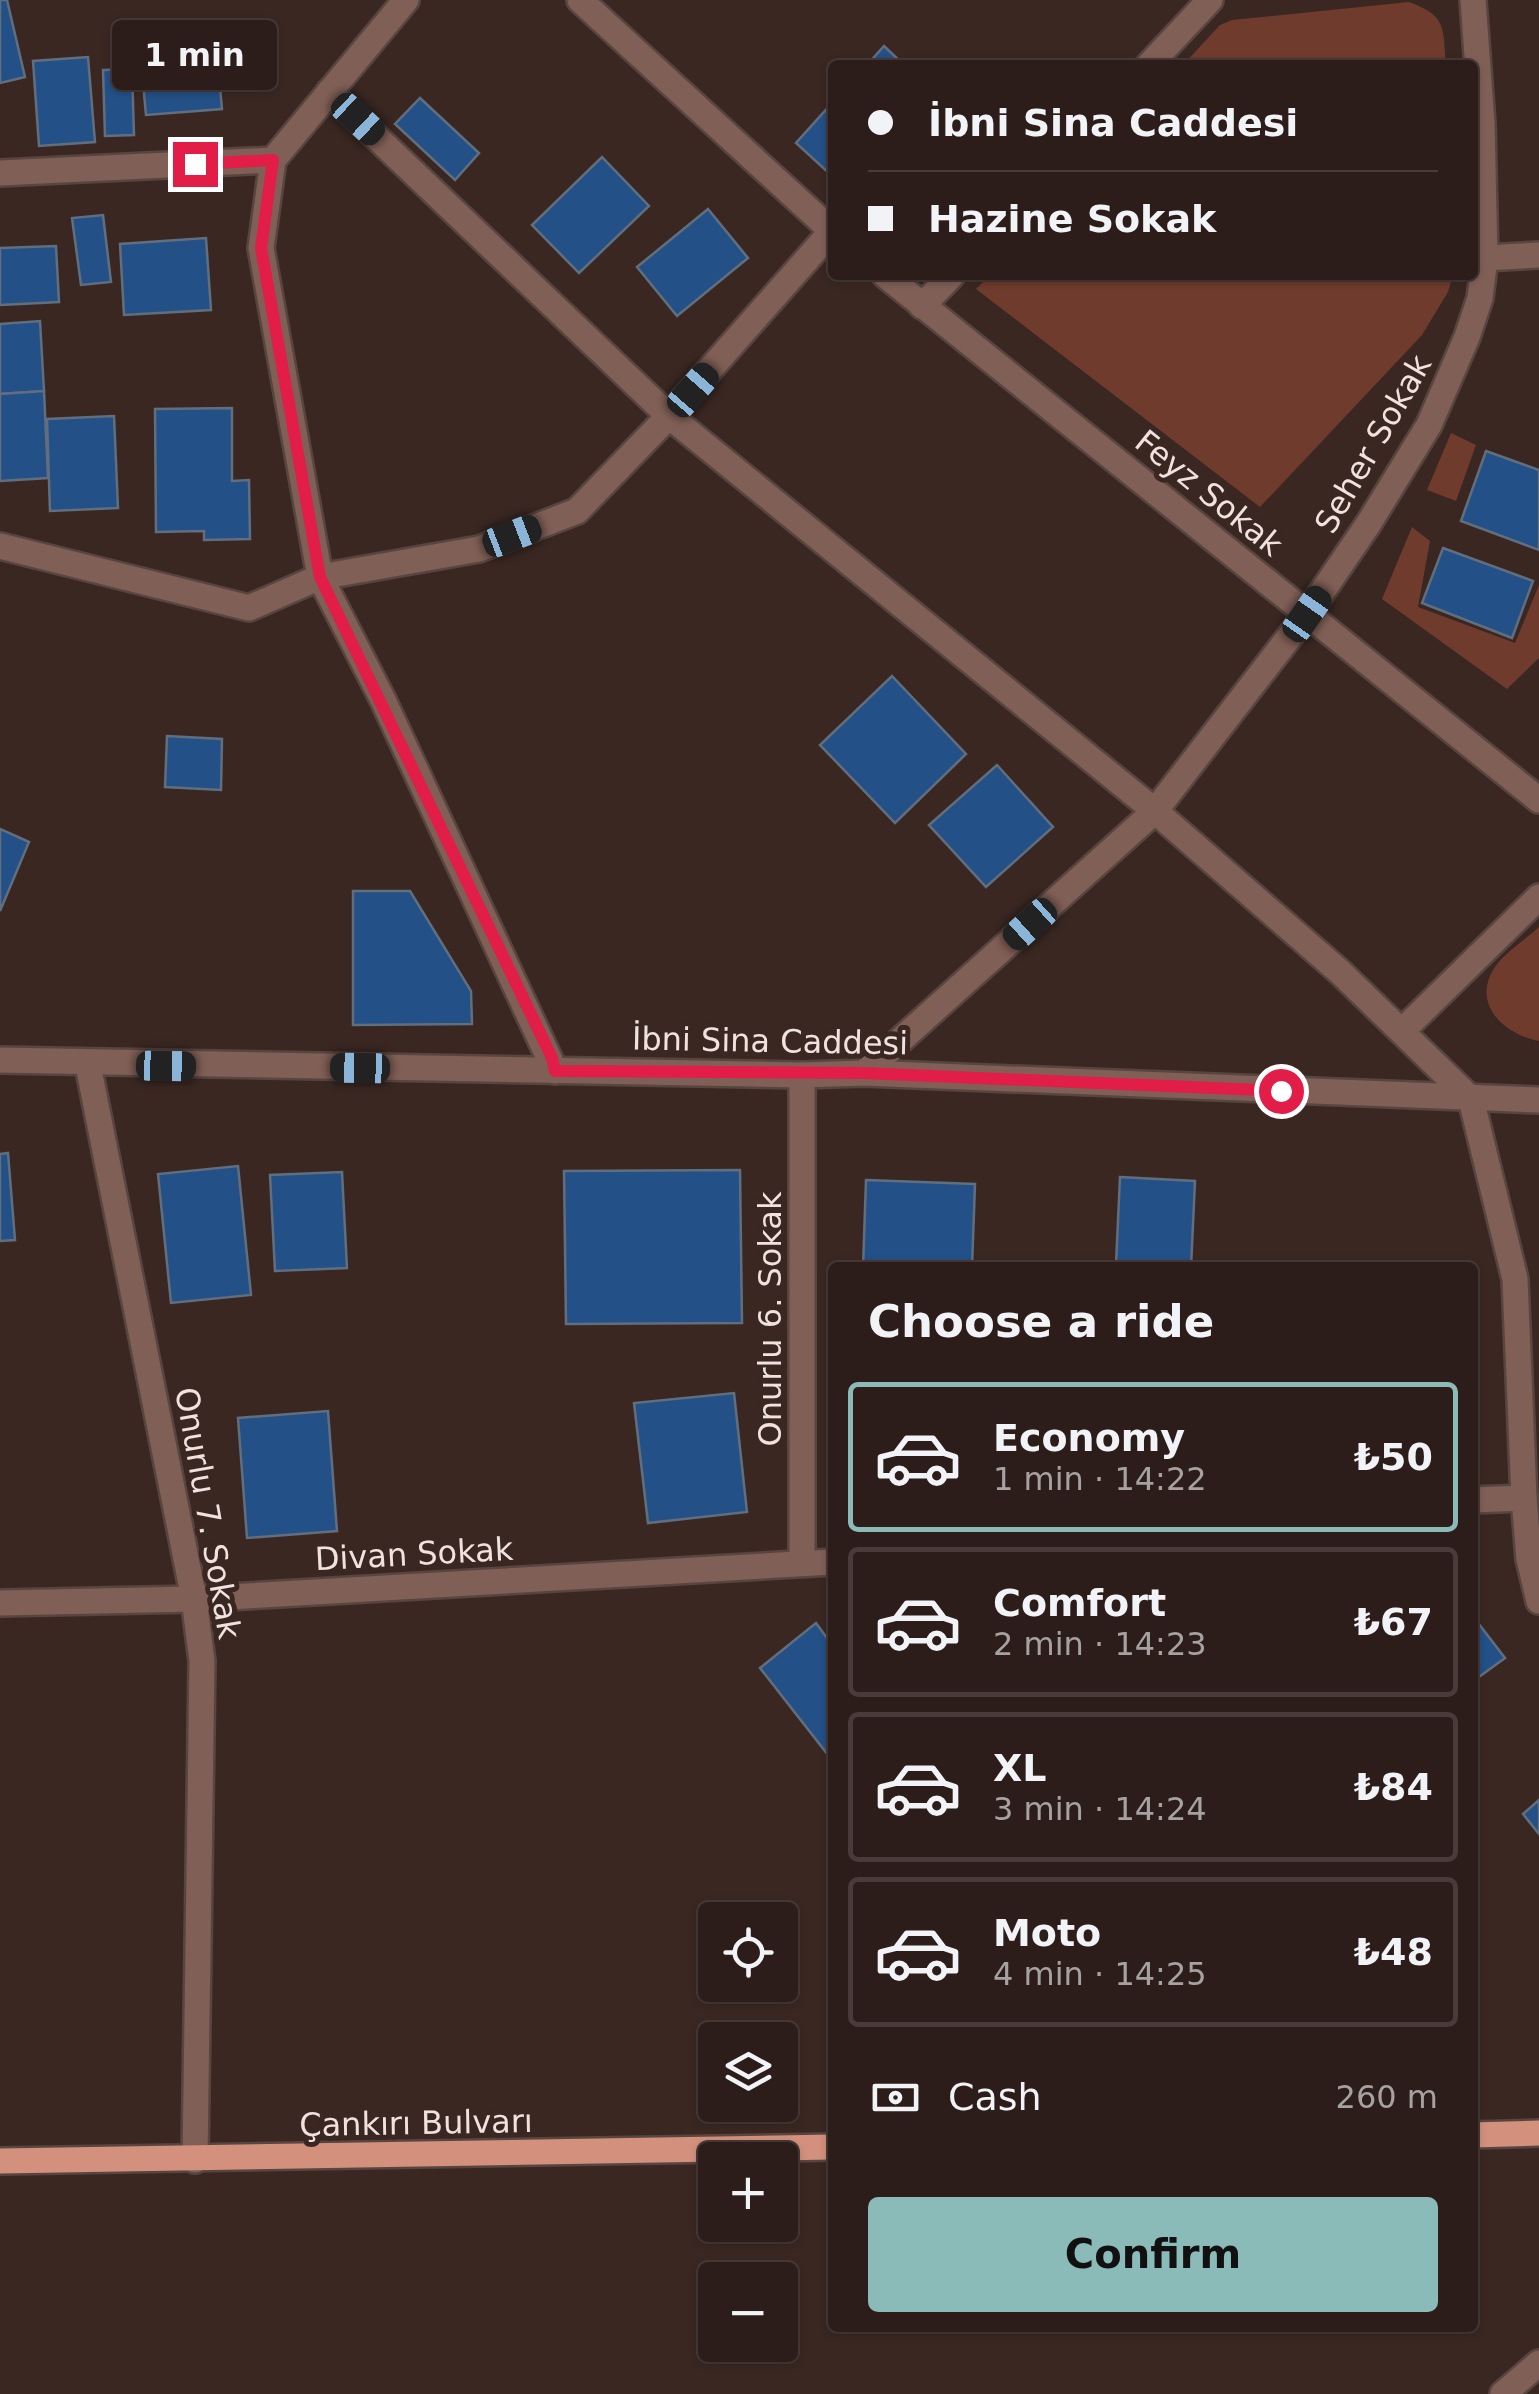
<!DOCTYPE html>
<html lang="en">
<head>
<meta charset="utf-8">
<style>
  body { margin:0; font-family:"DejaVu Sans",sans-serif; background:#382a27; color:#f1f3f6; height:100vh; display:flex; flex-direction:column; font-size:38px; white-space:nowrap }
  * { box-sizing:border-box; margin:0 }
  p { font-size:32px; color:#a6a2a2 }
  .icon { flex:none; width:55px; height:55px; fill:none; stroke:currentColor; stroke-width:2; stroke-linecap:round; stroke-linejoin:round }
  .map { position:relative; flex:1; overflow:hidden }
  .side { position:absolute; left:828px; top:1262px; width:650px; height:1070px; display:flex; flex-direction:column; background:#2c1d1a; border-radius:10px; box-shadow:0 2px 8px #0004,0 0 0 2px #483b39 }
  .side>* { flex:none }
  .hud { position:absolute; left:828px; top:60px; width:650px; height:220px; border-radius:10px; box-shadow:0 2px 8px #0004,0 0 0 2px #483b39; display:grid; align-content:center; height:220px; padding:0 40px; background:#2c1d1a }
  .tools { position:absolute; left:698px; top:1902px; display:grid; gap:20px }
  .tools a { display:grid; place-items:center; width:100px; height:100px; border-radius:10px; background:#2c1d1a; box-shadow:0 2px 8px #0004,0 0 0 2px #483b39; font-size:50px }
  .end { position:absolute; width:45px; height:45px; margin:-22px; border:12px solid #e11d48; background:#fff; box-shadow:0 0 0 5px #fff }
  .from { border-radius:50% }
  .bubble { position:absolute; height:70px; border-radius:10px; background:#2c1d1a; box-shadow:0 2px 8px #0004,0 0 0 2px #483b39; font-size:32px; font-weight:700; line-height:70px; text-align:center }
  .car { position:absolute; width:30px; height:60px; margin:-30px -15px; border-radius:12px; box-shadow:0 0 8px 2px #0007; background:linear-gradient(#222 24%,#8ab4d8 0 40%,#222 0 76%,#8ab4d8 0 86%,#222 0) }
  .hud b { display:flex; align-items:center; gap:35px; height:95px; font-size:38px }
  .hud b+b { border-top:2px solid #483b39 }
  .hud i { width:25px; height:25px; background:#f1f3f6 }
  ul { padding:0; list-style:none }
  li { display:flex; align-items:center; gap:30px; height:150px; margin:0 20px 15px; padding:0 20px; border:5px solid #483b39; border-radius:10px }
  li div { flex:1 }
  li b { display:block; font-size:38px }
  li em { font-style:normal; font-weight:700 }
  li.selected { border-color:#8bbbb9 }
  li>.icon { width:90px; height:90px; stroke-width:1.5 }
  h2 { padding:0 40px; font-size:45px; line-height:120px }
  .pay { display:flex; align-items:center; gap:25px; height:110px; padding:0 40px; font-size:38px }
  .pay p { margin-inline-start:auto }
  .action { display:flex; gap:20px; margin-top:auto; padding:20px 40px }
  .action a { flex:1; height:115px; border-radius:10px; background:#8bbbb9; color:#111; font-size:40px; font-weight:700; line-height:115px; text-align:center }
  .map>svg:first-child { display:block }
  .green { fill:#6f3b2d }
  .building { fill:#235086; stroke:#616e7e; stroke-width:2.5 }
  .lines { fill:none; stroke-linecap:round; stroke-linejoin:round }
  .minor-casing { stroke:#574540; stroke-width:30 }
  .major-casing { stroke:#574540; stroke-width:30 }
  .minor { stroke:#805f56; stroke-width:25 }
  .major { stroke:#d3907c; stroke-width:25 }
  .route { stroke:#e11d48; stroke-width:12 }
  .labels { text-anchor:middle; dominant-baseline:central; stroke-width:10; stroke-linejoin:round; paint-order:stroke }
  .street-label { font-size:32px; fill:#efe2df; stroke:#3a2722 }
</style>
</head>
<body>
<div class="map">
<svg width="1539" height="2394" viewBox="0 0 1539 2394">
  <rect width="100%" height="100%" fill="#3a2722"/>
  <g class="green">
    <path d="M1409,2C1447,16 1443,27 1446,65H1183L1220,25L1232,20Z"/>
    <polygon points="990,275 1453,275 1448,292 1422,335 1260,507 976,289"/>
    <polygon points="1451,433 1476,445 1456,501 1427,490"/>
    <polygon points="1412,527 1430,541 1418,607 1515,643 1539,585 1539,658 1507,689 1382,599"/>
    <path d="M1539,927V1041C1506,1035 1472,1006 1493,970C1502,954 1525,940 1539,927Z"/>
  </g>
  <g class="building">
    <polygon points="0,0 7,0 25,77 0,83"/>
    <polygon points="214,23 222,109 146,115 138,29"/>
    <polygon points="884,46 904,65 867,65"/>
    <polygon points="88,57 95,142 39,146 33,61"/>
    <polygon points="132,69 134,135 105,136 103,70"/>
    <polygon points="420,98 479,153 455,180 395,124"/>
    <polygon points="832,103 832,176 796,143"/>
    <polygon points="602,157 649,206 579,273 532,225"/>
    <polygon points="708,209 748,258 677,316 637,267"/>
    <polygon points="103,215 111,282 81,285 72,218"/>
    <polygon points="206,238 211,310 124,315 120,244"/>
    <polygon points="56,246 59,302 0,305 0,248"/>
    <polygon points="40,321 44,391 0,394 0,324"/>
    <polygon points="44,391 48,478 0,481 0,394"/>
    <polygon points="232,408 232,481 249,480 250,539 204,540 204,531 156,532 155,409"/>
    <polygon points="114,416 118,508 50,511 47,419"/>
    <polygon points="1486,451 1539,470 1539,550 1461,521"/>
    <polygon points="1443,548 1533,581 1512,638 1422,603"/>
    <polygon points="892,676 966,754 895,823 820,745"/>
    <polygon points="167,736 222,739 221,790 165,787"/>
    <polygon points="997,765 1053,827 986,887 929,825"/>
    <polygon points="0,829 29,842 0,911"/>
    <polygon points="353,891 410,891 471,991 472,1024 353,1025"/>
    <polygon points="8,1153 15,1240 0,1241 0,1154"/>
    <polygon points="238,1166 251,1295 171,1303 158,1174"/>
    <polygon points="740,1170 742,1323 566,1324 564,1171"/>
    <polygon points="342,1172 347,1268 275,1271 270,1175"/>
    <polygon points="1120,1177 1195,1181 1191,1268 1116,1264"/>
    <polygon points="866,1180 975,1184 972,1268 863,1268"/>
    <polygon points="734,1393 747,1512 648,1523 634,1403"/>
    <polygon points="328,1411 337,1531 247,1538 238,1418"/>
    <polygon points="1472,1615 1505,1658 1472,1682"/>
    <polygon points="816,1623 832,1645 832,1760 760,1668"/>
    <polygon points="1539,1800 1539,1834 1523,1814"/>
  </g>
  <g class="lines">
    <g class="minor-casing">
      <g id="minor">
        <polyline points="580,0 832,231"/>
        <polyline points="1149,65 1210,0"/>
        <polyline points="329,92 669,416 1155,811 1340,972 1471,1099 1515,1279 1524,1498 1529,1559 1539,1601"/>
        <polyline points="273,160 261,248 320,577 383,700 555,1071"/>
        <polyline points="0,173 273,160 406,0"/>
        <polyline points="1485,258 1539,255"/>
        <polyline points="885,275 1539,800"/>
        <polyline points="922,306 952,275"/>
        <polyline points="0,546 249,608 320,577 479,549 577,511 669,416 832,231"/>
        <polyline points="1402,1031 1539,897"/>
        <polyline points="0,1060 802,1075 864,1073 1539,1100"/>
        <polyline points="88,1065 194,1599 202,1661 195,2160"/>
        <polyline points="864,1073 1155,811 1307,614 1369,523 1429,425 1467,337 1480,298 1485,258 1482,123 1473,0"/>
        <polyline points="1472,1500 1524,1498"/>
        <polyline points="802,1563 802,1075"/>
        <polyline points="0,1603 194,1599 832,1562"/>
        <polyline points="1503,2394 1539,2363"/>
      </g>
    </g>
    <g class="major-casing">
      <g id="major">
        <polyline points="1472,2135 1539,2133"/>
        <polyline points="0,2161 832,2147"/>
      </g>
    </g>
    <use href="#minor" class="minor"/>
    <use href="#major" class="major"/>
  </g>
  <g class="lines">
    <polyline class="route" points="195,164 273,160 261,248 320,577 552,1058 555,1071 864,1073 1281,1091"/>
  </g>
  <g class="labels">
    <g class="street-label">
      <text transform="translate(1373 444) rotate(-60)">Seher Sokak</text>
      <text transform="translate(1209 493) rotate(39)">Feyz Sokak</text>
      <text transform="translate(770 1041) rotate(1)">İbni Sina Caddesi</text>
      <text transform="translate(770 1319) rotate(-90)">Onurlu 6. Sokak</text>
      <text transform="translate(208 1513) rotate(80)">Onurlu 7. Sokak</text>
      <text transform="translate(414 1554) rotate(-3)">Divan Sokak</text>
      <text transform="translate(416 2123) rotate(-1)">Çankırı Bulvarı</text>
    </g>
  </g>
</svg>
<div class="tools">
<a><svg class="icon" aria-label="locate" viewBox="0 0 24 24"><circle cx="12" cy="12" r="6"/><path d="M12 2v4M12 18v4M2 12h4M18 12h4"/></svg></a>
<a><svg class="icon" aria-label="layers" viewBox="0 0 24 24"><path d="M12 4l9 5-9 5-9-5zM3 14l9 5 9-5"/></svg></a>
<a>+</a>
<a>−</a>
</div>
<i class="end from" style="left:1281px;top:1091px"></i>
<i class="end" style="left:195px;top:164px"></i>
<div class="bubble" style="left:112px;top:20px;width:165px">1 min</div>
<i class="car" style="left:358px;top:119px;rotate:133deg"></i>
<i class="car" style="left:693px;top:390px;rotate:41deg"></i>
<i class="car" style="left:512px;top:536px;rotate:69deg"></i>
<i class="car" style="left:1307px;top:614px;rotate:35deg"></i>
<i class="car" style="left:1030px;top:924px;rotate:228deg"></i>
<i class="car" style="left:166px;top:1066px;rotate:91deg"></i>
<i class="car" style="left:360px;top:1068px;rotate:271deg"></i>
<div class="hud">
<b><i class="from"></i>İbni Sina Caddesi</b>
<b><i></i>Hazine Sokak</b>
</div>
<section class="side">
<h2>Choose a ride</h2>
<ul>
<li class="selected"><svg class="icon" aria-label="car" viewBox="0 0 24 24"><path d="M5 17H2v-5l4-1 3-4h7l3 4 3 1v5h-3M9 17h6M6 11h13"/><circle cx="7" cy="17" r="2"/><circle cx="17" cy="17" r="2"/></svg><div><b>Economy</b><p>1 min · 14:22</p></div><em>₺50</em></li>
<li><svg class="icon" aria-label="car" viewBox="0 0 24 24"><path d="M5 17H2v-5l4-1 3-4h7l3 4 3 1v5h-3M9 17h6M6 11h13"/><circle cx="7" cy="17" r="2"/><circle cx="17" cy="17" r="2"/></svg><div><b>Comfort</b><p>2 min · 14:23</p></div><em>₺67</em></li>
<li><svg class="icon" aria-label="car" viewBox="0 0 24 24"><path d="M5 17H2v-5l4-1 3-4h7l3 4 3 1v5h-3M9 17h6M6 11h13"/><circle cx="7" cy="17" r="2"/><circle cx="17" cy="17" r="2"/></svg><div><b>XL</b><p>3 min · 14:24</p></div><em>₺84</em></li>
<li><svg class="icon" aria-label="car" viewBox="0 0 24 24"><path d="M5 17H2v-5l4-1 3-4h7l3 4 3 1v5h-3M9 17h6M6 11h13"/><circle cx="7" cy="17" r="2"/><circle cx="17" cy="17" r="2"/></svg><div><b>Moto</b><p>4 min · 14:25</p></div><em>₺48</em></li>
</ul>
<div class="pay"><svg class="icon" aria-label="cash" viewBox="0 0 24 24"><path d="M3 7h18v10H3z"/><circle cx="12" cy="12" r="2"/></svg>Cash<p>260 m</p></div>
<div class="action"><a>Confirm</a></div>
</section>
</div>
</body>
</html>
